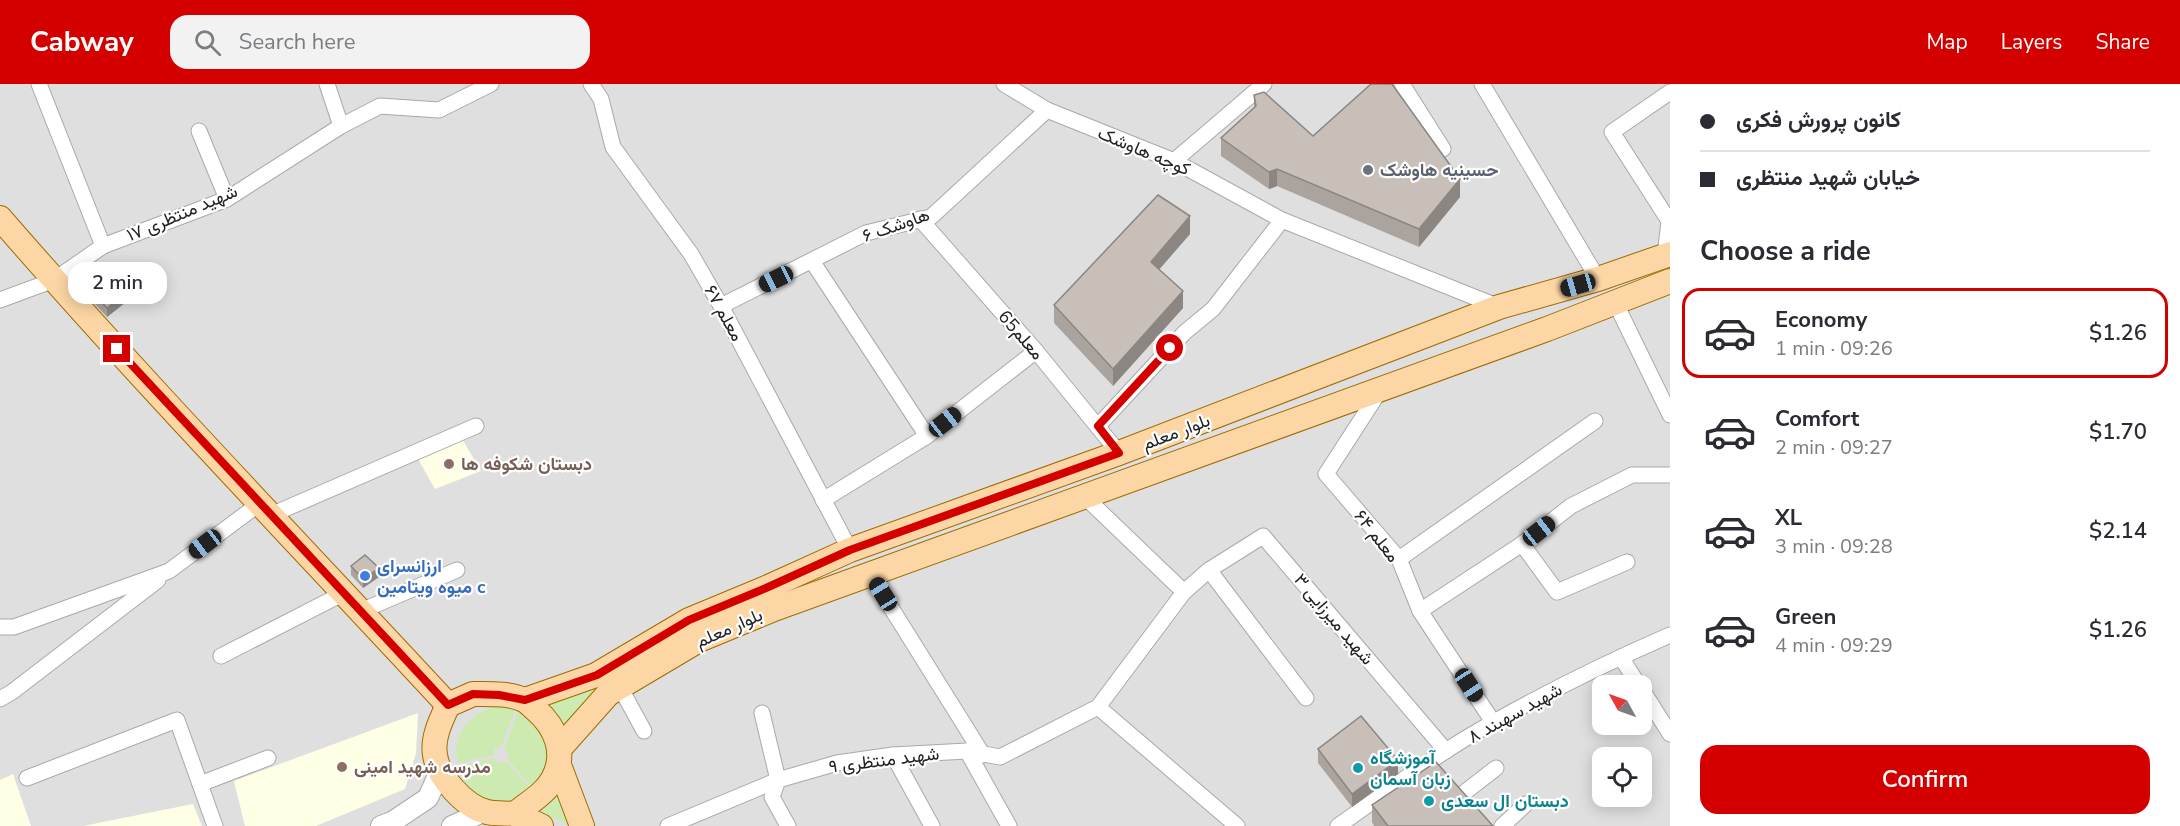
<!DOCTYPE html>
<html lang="en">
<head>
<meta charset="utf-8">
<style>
  body { margin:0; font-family:"Nunito Sans",Vazirmatn,sans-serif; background:#f2f2f3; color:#2b2b33; height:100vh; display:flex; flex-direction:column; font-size:22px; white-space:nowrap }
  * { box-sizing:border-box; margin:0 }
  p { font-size:20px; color:#7c7c81 }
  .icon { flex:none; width:33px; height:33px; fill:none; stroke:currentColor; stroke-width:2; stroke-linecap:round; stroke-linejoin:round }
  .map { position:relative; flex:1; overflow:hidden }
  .side { display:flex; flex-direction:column; background:#fff; width:510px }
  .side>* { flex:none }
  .guide { display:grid; align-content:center; height:132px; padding:0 30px; background:#fff }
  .needle { width:39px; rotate:310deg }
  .controls { position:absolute; left:1592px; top:591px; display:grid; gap:12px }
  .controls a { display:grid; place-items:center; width:60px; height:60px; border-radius:12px; background:#fff; box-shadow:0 3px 15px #0003; font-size:30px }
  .end { position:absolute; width:27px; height:27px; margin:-14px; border:8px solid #d40000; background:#fff; box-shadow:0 0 0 3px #fff }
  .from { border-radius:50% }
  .bubble { position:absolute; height:42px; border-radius:18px; background:#fff; box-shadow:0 3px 15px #0003; font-size:20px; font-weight:600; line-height:42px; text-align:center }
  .car { position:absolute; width:18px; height:36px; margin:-18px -9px; border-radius:8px; box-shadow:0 0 4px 2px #0007; background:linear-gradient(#222 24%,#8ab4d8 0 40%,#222 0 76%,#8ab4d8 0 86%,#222 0) }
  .guide b { display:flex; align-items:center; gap:21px; height:57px; font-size:22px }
  .guide b+b { border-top:2px solid #e1e1e2 }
  .guide i { width:15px; height:15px; background:#2b2b33 }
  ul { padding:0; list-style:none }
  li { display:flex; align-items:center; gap:18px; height:90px; margin:0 12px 9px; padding:0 18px; border:3px solid transparent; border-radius:18px }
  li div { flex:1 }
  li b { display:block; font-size:22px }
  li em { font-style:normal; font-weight:600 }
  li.on { border-color:#d40000 }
  li>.icon { width:54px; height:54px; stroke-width:1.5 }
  h2 { padding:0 30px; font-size:27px; line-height:72px }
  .cta { display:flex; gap:12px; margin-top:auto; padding:12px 30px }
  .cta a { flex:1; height:69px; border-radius:18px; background:#d40000; color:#fff; font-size:24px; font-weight:600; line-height:69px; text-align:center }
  header { display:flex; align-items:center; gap:36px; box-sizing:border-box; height:84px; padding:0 30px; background:#d40000; color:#fff }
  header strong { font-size:28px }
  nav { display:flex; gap:33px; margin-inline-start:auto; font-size:21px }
  .search { width:420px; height:54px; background:#f2f2f3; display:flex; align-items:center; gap:15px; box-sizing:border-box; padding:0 21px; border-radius:18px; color:#7c7c81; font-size:22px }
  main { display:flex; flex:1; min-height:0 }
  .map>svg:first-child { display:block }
  .residential { fill:#e0dfdf; fill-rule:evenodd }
  .education { fill:#ffffe5 }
  .grass { fill:#cdebb0 }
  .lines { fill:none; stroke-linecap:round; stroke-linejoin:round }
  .minor-casing { stroke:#a9a9a9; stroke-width:17 }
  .tertiary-casing { stroke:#a9a9a9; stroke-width:22 }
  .primary-casing { stroke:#a06b00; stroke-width:26 }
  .minor { stroke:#fff; stroke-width:15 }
  .tertiary { stroke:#fff; stroke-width:20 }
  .primary { stroke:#fcd6a4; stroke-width:24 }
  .wall { fill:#aba49e }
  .shaded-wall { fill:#8b8681 }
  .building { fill:#c7bfb8; stroke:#8b8681; stroke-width:1.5 }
  .route { stroke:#d40000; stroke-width:8 }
  .worship-dot { fill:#6b7280; stroke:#fff; stroke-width:2 }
  .education-dot { fill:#8d6e63; stroke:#fff; stroke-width:2 }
  .shop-dot { fill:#3f7fe0; stroke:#fff; stroke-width:2 }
  .culture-dot { fill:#0f9aa8; stroke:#fff; stroke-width:2 }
  .labels { text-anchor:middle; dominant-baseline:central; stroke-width:4.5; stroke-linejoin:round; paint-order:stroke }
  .street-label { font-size:18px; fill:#222; stroke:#fff }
  .worship-label { font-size:18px; font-weight:bold; fill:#5b616d; stroke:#fff; text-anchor:start }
  .education-label { font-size:18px; font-weight:bold; fill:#785e54; stroke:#fff; text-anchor:start }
  .shop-label { font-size:18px; font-weight:bold; fill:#366cbe; stroke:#fff; text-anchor:start }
  .culture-label { font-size:18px; font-weight:bold; fill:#0d838f; stroke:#fff; text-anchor:start }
</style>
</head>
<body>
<header>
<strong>Cabway</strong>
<div class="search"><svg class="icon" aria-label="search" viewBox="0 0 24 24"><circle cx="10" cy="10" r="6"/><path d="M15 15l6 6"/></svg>Search here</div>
<nav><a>Map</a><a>Layers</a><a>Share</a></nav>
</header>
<main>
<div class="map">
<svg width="1670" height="742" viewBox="0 0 1670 742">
  <rect width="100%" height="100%" fill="#f2efe9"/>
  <path class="residential" d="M0,0H1670V742H0ZM1602,602H1641V640H1602ZM1602,674H1641V712H1602Z"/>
  <g class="education">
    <polygon points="462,355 481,387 435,405 417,373"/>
    <polygon points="418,629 416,669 405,705 316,742 245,742 234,697"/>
    <polygon points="13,690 31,742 0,742 0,696"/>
    <polygon points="193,720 202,742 83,742"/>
  </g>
  <g class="grass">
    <polygon points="597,592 607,609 560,661 534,623"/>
    <path d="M502,619H518L501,663L494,665V671L458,679C450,647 474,627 502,619Z"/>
    <polygon points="521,621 555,649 538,709 507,675 508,669 504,664"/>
    <path d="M494,674L499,679L506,678L537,710C508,730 466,717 458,682Z"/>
    <polygon points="554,698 584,742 568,742 561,737 518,722"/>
  </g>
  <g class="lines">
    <g class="minor-casing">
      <g id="minor">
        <polyline points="39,0 103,162"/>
        <polyline points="327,0 341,42"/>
        <polyline points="591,0 601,15 613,63 691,170 721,222 850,466"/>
        <polyline points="1004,0 1047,26 1174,77 1282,136 1499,223"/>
        <polyline points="1402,0 1443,65"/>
        <polyline points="1482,0 1598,195"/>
        <polyline points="199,47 227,115"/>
        <polyline points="1174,77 1264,0"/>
        <polyline points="920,135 1036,267 1119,369"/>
        <polyline points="1665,172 1669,137 1612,48 1670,8"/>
        <polyline points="812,177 927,352"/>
        <polyline points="0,216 54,196 103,162 227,115 341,42 380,22 439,26 491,0"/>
        <polyline points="1615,218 1670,331"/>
        <polyline points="721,222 866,149 931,133 1047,26"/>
        <polyline points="1381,305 1326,390 1399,475 1420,527 1493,638"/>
        <polyline points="1098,342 1185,248 1213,225 1282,136"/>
        <polyline points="823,416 927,352 1036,267"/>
        <polyline points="271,431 476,342"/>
        <polyline points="1522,460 1557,508 1627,478"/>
        <polyline points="1399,475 1595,337"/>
        <polyline points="1209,486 1263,452 1446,667"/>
        <polyline points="870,490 983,671"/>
        <polyline points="1184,508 1209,486 1306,614"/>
        <polyline points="361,527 457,486"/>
        <polyline points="1420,527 1522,460 1571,422 1632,391 1670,391"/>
        <polyline points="0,543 14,543 169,487 259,420"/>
        <polyline points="221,572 344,509"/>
        <polyline points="1621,573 1639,602"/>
        <polyline points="620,603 644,647"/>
        <polyline points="1641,604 1670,650"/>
        <polyline points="0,615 12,608 158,496"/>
        <polyline points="1098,623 1237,742"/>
        <polyline points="762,629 778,696 772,713 788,742"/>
        <polyline points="967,667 1009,742"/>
        <polyline points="893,671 932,742"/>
        <polyline points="27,694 177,636 215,742"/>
        <polyline points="200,700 268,674"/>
        <polyline points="1460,712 1496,684"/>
        <polyline points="668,742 778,696 837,679 893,671 967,667 1000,673 1098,623 1184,508 1084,412"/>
        <path d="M1338,742C1389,706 1439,668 1494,638C1551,606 1610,577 1670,551"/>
        <polyline points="1502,742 1526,720"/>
      </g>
    </g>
    <g class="tertiary-casing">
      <g id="tertiary">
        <polyline points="381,742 392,738 428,714 440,687"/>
        <polyline points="452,742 485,727"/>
      </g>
    </g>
    <g class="primary-casing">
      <g id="primary">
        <path d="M0,134C144,300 298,459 448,621"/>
        <path d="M473,610C489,610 510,609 524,616C528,618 532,622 535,625C556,643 567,669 553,695C545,710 528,719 515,730C506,729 496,730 487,728C465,723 438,693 435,671C432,654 441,636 448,621Z"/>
        <polyline points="525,616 596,591 689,536 766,504 850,466 1119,369 1499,223 1598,195 1670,170"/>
        <polyline points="560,664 608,610 699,556 774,525 1547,245 1670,197"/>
        <polyline points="559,681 582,742"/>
        <polyline points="515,730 541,742"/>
      </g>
    </g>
    <use href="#minor" class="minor"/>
    <use href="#tertiary" class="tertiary"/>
    <use href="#primary" class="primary"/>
  </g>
  <g class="wall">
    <polygon points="1254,11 1313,52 1460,113 1419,163 1277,102 1269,105 1221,72 1221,54 1254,24"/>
    <polygon points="1190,150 1159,185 1183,224 1113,302 1054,239 1054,221"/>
    <polygon points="93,209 126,218 107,233 93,218"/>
    <polygon points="351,482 379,493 363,504 351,491"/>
    <polygon points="1318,665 1398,690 1352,723 1318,679"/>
    <polygon points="1372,721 1493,742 1374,742 1372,738"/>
  </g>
  <g class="shaded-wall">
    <polygon points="1277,85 1277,102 1269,105 1269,88"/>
    <polygon points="1460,95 1460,113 1419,163 1419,145"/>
    <polygon points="1190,132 1190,150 1151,195 1151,178"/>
    <polygon points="1183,207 1183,224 1113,302 1113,285"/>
    <polygon points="126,209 126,218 107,233 107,224"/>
    <polygon points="379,484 379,493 363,504 363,495"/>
    <polygon points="1398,676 1398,690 1352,723 1352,710"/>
  </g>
  <g class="building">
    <polygon points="1371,0 1392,0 1460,95 1419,145 1277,85 1269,88 1221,54 1256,22 1254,11 1264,8 1313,52"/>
    <polygon points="1158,111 1190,132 1151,178 1183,207 1113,285 1054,221"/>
    <polygon points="112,192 126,209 107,224 93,209"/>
    <polygon points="365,471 379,484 363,495 351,482"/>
    <polygon points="1361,632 1398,676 1352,710 1318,665"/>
    <polygon points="1436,678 1493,742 1388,742 1372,721"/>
  </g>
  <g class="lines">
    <polyline class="route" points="117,265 448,621 473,610 499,611 525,616 597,591 689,536 766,504 850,466 1119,369 1098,342 1170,264"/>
  </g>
  <circle class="worship-dot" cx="1368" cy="86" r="6"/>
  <g class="education-dot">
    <circle cx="449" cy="380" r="6"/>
    <circle cx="342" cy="683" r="6"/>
  </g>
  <circle class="shop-dot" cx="365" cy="492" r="6"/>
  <g class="culture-dot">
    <circle cx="1358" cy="684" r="6"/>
    <circle cx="1429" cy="717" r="6"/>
  </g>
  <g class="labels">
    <g class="street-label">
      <text transform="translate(1144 67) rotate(23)">کوچه هاوشک</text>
      <text transform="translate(182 129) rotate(-23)">شهید منتظری ۱۷</text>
      <text transform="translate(896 141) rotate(-19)">هاوشک ۶</text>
      <text transform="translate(724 229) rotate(61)">معلم ۶۷</text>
      <text transform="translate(1021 251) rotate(49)">معلم65</text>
      <text transform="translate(1176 348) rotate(-21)">بلوار معلم</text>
      <text transform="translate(1377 452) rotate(52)">معلم ۶۴</text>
      <text transform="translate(1334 535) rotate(50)">شهید میرزایی ۳</text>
      <text transform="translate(729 544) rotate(-24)">بلوار معلم</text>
      <text transform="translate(1515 629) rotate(-29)">شهید سهبند ۸</text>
      <text transform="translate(884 676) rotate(-7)">شهید منتظری ۹</text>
    </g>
    <g class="worship-label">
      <text x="1380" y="86">حسینیه هاوشک</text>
    </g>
    <g class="education-label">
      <text x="461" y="380">دبستان شکوفه ها</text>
      <text x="354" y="683">مدرسه شهید امینی</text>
    </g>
    <g class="shop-label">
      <text x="377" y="482">ارزانسرای<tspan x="377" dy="21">میوه ویتامین c</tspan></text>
    </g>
    <g class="culture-label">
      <text x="1370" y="674">آموزشگاه<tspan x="1370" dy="21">زبان آسمان</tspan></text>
      <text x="1441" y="717">دبستان ال سعدی</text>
    </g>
  </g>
</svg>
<div class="controls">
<a><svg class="needle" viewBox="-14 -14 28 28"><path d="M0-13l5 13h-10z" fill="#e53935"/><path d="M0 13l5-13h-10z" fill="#7c7c81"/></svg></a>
<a><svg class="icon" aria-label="locate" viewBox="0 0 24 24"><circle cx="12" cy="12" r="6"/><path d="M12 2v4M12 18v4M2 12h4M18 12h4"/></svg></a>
</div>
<i class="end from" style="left:1170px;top:264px"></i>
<i class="end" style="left:117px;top:265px"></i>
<div class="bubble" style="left:68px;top:178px;width:99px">2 min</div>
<i class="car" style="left:776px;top:195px;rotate:244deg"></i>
<i class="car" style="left:1578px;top:201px;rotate:254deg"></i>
<i class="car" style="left:945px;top:338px;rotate:52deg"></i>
<i class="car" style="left:1539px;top:447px;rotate:52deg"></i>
<i class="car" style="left:205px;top:460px;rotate:233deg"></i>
<i class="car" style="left:883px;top:510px;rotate:328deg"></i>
<i class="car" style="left:1469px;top:601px;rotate:147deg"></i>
</div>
<section class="side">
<div class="guide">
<b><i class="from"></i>کانون پرورش فکری</b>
<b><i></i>خیابان شهید منتظری</b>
</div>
<h2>Choose a ride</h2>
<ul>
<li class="on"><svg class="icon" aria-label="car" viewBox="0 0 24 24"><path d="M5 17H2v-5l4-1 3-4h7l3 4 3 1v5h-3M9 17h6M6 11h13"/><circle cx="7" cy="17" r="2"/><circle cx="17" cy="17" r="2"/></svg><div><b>Economy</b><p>1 min · 09:26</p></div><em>$1.26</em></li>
<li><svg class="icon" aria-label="car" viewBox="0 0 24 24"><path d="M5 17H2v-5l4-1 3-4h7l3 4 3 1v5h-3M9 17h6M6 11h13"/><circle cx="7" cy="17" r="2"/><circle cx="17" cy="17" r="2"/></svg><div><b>Comfort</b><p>2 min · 09:27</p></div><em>$1.70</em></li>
<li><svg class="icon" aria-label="car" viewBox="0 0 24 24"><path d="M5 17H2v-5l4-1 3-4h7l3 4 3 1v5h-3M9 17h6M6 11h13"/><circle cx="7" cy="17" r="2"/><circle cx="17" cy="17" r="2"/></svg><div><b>XL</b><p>3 min · 09:28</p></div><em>$2.14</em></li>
<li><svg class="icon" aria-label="car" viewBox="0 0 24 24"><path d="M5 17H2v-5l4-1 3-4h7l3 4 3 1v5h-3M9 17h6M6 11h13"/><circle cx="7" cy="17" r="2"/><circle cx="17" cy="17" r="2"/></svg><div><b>Green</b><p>4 min · 09:29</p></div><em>$1.26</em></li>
</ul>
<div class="cta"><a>Confirm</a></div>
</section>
</main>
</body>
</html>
